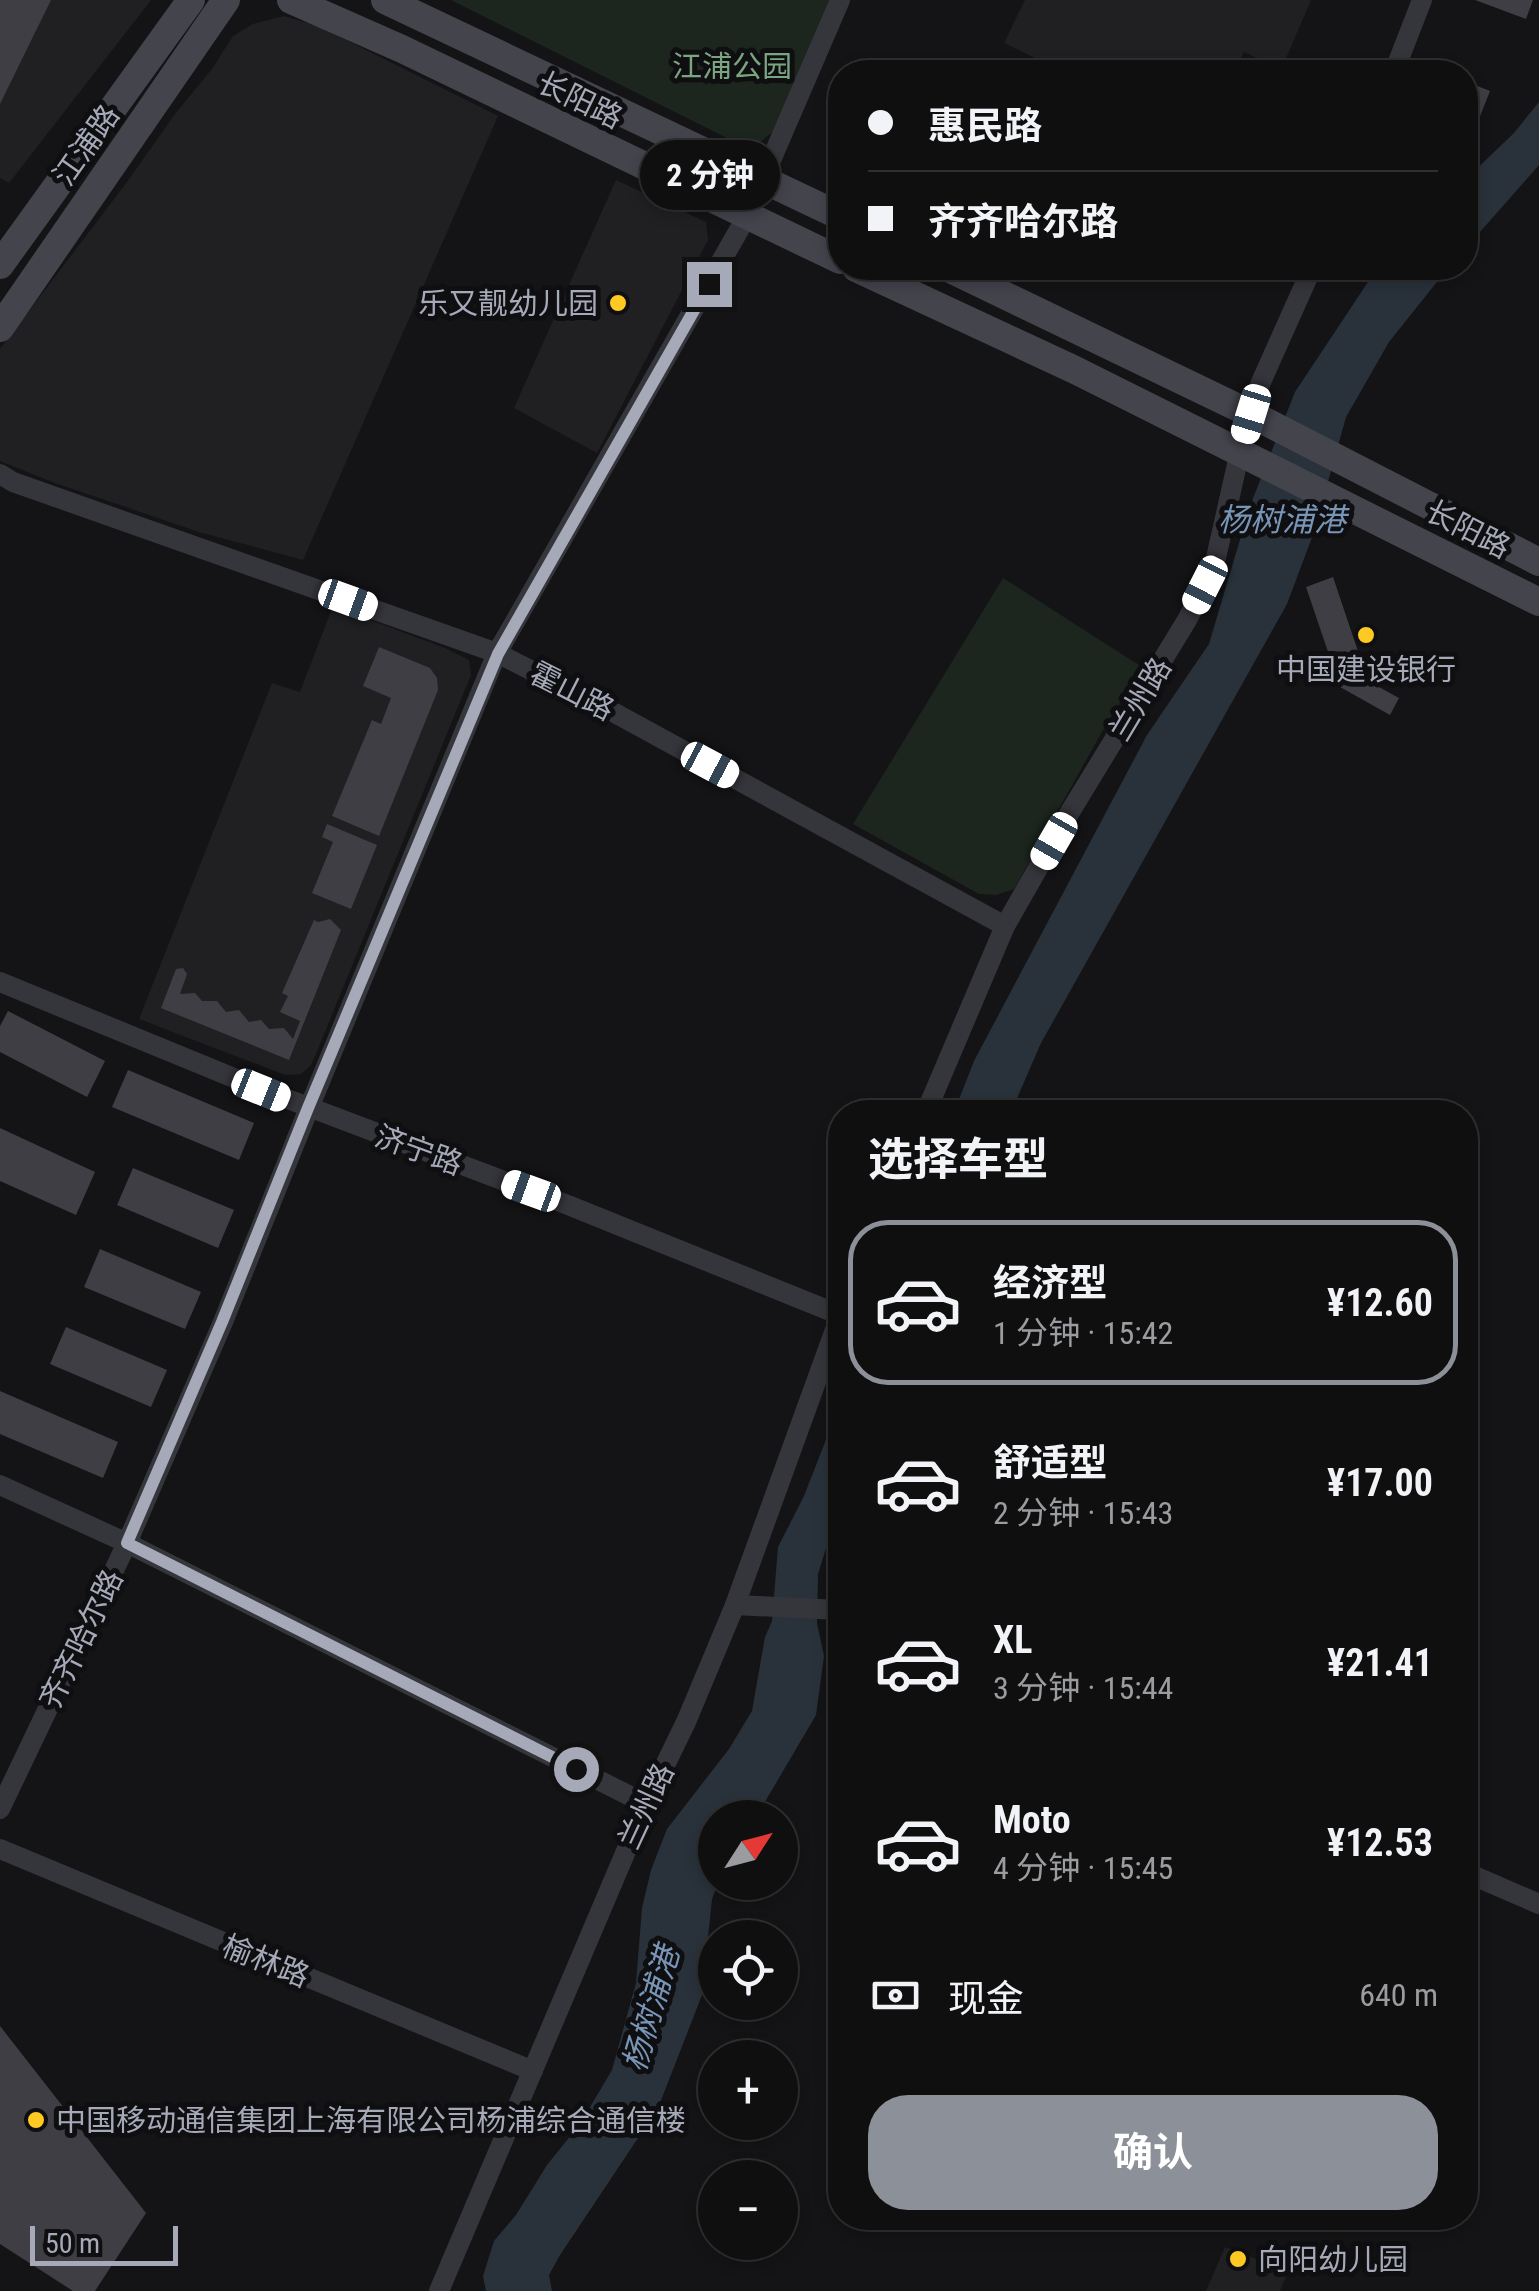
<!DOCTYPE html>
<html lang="zh">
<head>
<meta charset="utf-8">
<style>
  body { margin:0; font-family:"Roboto Condensed","Noto Sans SC",sans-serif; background:#1d1d1e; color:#f1f3f6; height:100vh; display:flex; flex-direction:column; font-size:38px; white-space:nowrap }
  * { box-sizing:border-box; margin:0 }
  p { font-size:32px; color:#9b9c9f }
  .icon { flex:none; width:55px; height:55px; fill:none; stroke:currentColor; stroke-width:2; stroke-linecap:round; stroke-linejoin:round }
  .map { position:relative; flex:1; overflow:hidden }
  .panel { position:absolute; left:828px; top:1100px; width:650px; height:1130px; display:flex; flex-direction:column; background:#0f0f10; border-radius:40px; box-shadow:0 5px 15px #0003,0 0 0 2px #2f2f30 }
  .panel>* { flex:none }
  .hud { position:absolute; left:828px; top:60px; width:650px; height:220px; border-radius:40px; box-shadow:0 5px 15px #0003,0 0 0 2px #2f2f30; display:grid; align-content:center; height:220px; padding:0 40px; background:#0f0f10 }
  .needle { width:65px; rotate:54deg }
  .fabs { position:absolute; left:698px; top:1800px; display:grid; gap:20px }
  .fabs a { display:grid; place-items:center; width:100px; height:100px; border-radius:50%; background:#0f0f10; box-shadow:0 5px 15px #0003,0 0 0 2px #2f2f30; font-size:50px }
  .scale { position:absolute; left:30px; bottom:25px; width:148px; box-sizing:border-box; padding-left:10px; border:5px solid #a5a9b8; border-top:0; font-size:28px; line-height:35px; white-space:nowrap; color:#a5a9b8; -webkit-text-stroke:8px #0f0f11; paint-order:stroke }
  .end { position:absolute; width:45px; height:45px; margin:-22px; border:12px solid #a5a9b8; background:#111; box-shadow:0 0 0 5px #111 }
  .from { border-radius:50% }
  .bubble { position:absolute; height:70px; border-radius:35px; background:#0f0f10; box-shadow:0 5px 15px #0003,0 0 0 2px #2f2f30; font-size:32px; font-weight:700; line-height:70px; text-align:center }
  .car { position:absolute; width:30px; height:60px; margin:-30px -15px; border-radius:12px; box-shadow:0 0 8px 2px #0007; background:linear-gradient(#fff 24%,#345 0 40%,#fff 0 76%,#345 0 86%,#fff 0) }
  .hud b { display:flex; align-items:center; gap:35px; height:95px; font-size:38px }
  .hud b+b { border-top:2px solid #2f2f30 }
  .hud i { width:25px; height:25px; background:#f1f3f6 }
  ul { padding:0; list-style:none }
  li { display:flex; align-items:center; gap:30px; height:165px; margin:0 20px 15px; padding:0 20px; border:5px solid transparent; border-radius:40px }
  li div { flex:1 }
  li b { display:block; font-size:38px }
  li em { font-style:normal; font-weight:700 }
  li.on { border-color:#8c9099 }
  li>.icon { width:90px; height:90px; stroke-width:1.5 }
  h2 { padding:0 40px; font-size:45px; line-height:120px }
  .pay { display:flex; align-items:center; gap:25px; height:110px; padding:0 40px; font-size:38px }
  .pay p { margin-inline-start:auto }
  .primary-button { display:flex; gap:20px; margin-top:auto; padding:20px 40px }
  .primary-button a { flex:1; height:115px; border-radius:40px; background:#8c9099; color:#fff; font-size:40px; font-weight:700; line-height:115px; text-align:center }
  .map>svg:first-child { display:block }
  .built { fill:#202023 }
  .green { fill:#1c251e }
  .water { fill:#29323b }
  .building { fill:#3e3e44 }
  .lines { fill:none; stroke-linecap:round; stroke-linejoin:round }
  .minor { stroke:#35353c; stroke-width:20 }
  .secondary { stroke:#43444c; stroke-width:28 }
  .route { stroke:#a5a9b8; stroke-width:12 }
  .poi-dot { fill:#ffc923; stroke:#0f0f11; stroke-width:4 }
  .labels { text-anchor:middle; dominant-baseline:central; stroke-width:10; stroke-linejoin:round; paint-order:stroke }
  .park-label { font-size:30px; fill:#7aa580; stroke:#0f0f11 }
  .street-label { font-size:30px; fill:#a5a9b8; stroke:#0f0f11 }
  .poi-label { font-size:30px; fill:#a5a9b8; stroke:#0f0f11; text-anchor:start }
  .water-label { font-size:32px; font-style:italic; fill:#7894b6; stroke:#0f0f11 }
</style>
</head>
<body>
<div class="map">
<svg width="1539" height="2291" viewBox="0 0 1539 2291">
  <rect width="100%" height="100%" fill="#141416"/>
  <g class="built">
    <polygon points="0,0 151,0 9,183 0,178"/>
    <polygon points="1025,0 1311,0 1281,70 1244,52 1234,72 1064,72 1004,43"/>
    <polygon points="284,16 318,26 498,116 303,560 199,532 55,483 0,461 0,349 127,182 175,114 212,69 233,36 253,24"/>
    <polygon points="616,180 706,222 708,240 597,453 514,408"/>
    <polygon points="333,606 445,648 469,660 471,675 318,1049 311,1065 301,1074 285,1075 139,1019 272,683 300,692"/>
    <polygon points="1225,2247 1288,2271 1280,2291 1206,2291"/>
  </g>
  <g class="green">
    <polygon points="451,0 829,0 776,129 751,150"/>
    <polygon points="1003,578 1142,667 1103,730 1014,889 996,895 979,894 853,824"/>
  </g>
  <g class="water">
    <polygon points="1539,102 1539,165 1465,249 1465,180 1514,133"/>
    <polygon points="1381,268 1448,268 1389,342 1346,417 1314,532 1287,604 1041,1043 1011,1112 954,1112 974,1061 1147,735 1209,644 1250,506 1295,392 1372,276"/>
    <polygon points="840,1404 840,1512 829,1539 818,1574 817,1623 824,1656 816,1715 756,1817 715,1818 715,1882 718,1883 712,1899 702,1995 658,2108 560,2255 549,2275 552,2291 486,2291 483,2276 494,2241 516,2215 547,2165 580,2124 612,2070 636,1983 642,1908 651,1870 667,1829 729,1749 752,1711 765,1637 772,1621 778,1547 804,1496"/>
  </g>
  <g class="building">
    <polygon points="0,0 51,0 0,104"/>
    <polygon points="1475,0 1533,0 1526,19"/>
    <polygon points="1465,81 1490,91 1465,154"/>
    <polygon points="1333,577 1368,681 1399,698 1390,715 1340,687 1306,587"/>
    <polygon points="379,647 430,668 437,678 438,690 379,836 332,816 372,720 381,724 391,698 363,686"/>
    <polygon points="327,824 377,845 351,909 312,893 333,842 322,837"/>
    <polygon points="330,919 341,930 289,1060 161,1008 176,969 183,968 187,974 180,994 195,993 202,1001 217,1001 226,1012 239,1010 249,1022 261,1020 269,1029 284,1028 293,1039 300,1021 280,1012 288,996 282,993 314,920 318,922"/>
    <polygon points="8,1011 105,1061 87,1097 0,1052 0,1026"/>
    <polygon points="128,1070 254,1123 239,1160 112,1107"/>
    <polygon points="0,1128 95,1172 76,1215 0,1181"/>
    <polygon points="133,1168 234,1210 218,1248 117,1205"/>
    <polygon points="100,1249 201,1292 185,1329 84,1287"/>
    <polygon points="66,1327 167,1370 151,1407 50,1364"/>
    <polygon points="0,1391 118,1442 103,1478 0,1434"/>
    <polygon points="0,2026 146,2213 95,2291 73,2291 0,2244"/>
  </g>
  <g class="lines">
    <g class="minor">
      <polyline points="1394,72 1422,0"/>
      <polyline points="0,474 13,482 497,653 613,712 1005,926"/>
      <polyline points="0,982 261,1089 568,1205 840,1315"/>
      <polyline points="926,1112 1005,926 1070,812 1187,620 1205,585 1216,558 1240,451 1261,382 1312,268"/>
      <polyline points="0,1485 127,1543 646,1804"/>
      <polyline points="735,1605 840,1610"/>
      <polyline points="0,1809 127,1543 223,1322 309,1108 497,653 747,216 840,0"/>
      <polyline points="0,1849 533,2071"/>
      <polyline points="1465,1872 1539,1904"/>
      <polyline points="439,2291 646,1804 686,1722 735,1605 840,1316"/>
    </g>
    <g class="secondary">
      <polyline points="291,0 402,49 840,260"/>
      <polyline points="385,0 840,216"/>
      <polyline points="0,265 191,0"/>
      <polyline points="856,268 1073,369 1539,602"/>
      <polyline points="948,268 1251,414 1539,562"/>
      <polyline points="0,328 226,0"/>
    </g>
  </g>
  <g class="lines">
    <polyline class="route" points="576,1769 127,1543 222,1322 308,1108 498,654 709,284"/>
  </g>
  <g class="poi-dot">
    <circle cx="618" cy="303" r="10"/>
    <circle cx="1366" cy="635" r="10"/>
    <circle cx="36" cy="2120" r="10"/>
    <circle cx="1238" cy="2259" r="10"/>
  </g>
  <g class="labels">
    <g class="park-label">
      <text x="732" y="66">江浦公园</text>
    </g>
    <g class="street-label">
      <text transform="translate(580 100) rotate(26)">长阳路</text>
      <text transform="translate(86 145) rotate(-55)">江浦路</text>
      <text transform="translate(1468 529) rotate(27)">长阳路</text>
      <text transform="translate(572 691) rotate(27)">霍山路</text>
      <text transform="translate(1140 699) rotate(-59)">兰州路</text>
      <text transform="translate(419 1150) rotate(20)">济宁路</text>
      <text transform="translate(81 1639) rotate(-64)">齐齐哈尔路</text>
      <text transform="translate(646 1806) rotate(-65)">兰州路</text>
      <text transform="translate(266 1961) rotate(22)">榆林路</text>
    </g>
    <g class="poi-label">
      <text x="598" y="303" text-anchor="end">乐又靓幼儿园</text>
      <text x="1366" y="669" text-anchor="middle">中国建设银行</text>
      <text x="56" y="2120">中国移动通信集团上海有限公司杨浦综合通信楼</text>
      <text x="1258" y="2259">向阳幼儿园</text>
    </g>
    <g class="water-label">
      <text x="1282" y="520">杨树浦港</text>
      <text transform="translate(651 2009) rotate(-74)">杨树浦港</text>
    </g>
  </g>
</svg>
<div class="fabs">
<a><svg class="needle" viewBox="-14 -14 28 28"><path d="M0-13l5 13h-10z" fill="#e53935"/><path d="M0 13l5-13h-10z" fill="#9b9c9f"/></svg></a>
<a><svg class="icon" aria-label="locate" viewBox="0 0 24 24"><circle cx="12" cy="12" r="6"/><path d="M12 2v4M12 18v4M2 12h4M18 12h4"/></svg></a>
<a>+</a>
<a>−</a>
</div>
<div class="scale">50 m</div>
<i class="end from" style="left:576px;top:1769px"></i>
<i class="end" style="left:709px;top:284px"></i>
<div class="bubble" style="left:640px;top:140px;width:140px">2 分钟</div>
<i class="car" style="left:1251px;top:414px;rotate:197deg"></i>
<i class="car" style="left:1205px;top:585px;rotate:207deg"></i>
<i class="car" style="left:348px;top:600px;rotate:110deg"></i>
<i class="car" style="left:710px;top:765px;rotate:118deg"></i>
<i class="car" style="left:1054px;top:841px;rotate:210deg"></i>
<i class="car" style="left:261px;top:1090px;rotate:112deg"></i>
<i class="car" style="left:531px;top:1191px;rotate:290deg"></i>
<div class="hud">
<b><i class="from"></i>惠民路</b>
<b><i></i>齐齐哈尔路</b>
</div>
<section class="panel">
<h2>选择车型</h2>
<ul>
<li class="on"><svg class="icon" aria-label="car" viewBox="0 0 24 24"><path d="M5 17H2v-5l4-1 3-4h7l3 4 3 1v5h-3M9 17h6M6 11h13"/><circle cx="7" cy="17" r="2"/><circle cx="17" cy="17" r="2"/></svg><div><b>经济型</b><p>1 分钟 · 15:42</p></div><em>¥12.60</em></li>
<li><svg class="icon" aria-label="car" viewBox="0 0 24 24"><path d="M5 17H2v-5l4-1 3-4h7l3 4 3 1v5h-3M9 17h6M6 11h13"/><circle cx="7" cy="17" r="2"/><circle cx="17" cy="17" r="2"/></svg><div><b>舒适型</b><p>2 分钟 · 15:43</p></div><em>¥17.00</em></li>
<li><svg class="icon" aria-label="car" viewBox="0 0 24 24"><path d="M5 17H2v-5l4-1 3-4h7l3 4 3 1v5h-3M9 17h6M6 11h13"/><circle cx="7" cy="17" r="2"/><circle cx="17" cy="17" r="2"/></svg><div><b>XL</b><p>3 分钟 · 15:44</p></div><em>¥21.41</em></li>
<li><svg class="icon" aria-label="car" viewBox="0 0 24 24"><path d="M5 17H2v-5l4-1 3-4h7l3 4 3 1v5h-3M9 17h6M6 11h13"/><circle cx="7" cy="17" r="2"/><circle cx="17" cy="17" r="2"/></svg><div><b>Moto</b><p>4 分钟 · 15:45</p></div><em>¥12.53</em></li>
</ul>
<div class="pay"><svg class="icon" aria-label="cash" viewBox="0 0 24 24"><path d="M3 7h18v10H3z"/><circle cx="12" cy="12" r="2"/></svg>现金<p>640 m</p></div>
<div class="primary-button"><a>确认</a></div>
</section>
</div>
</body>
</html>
